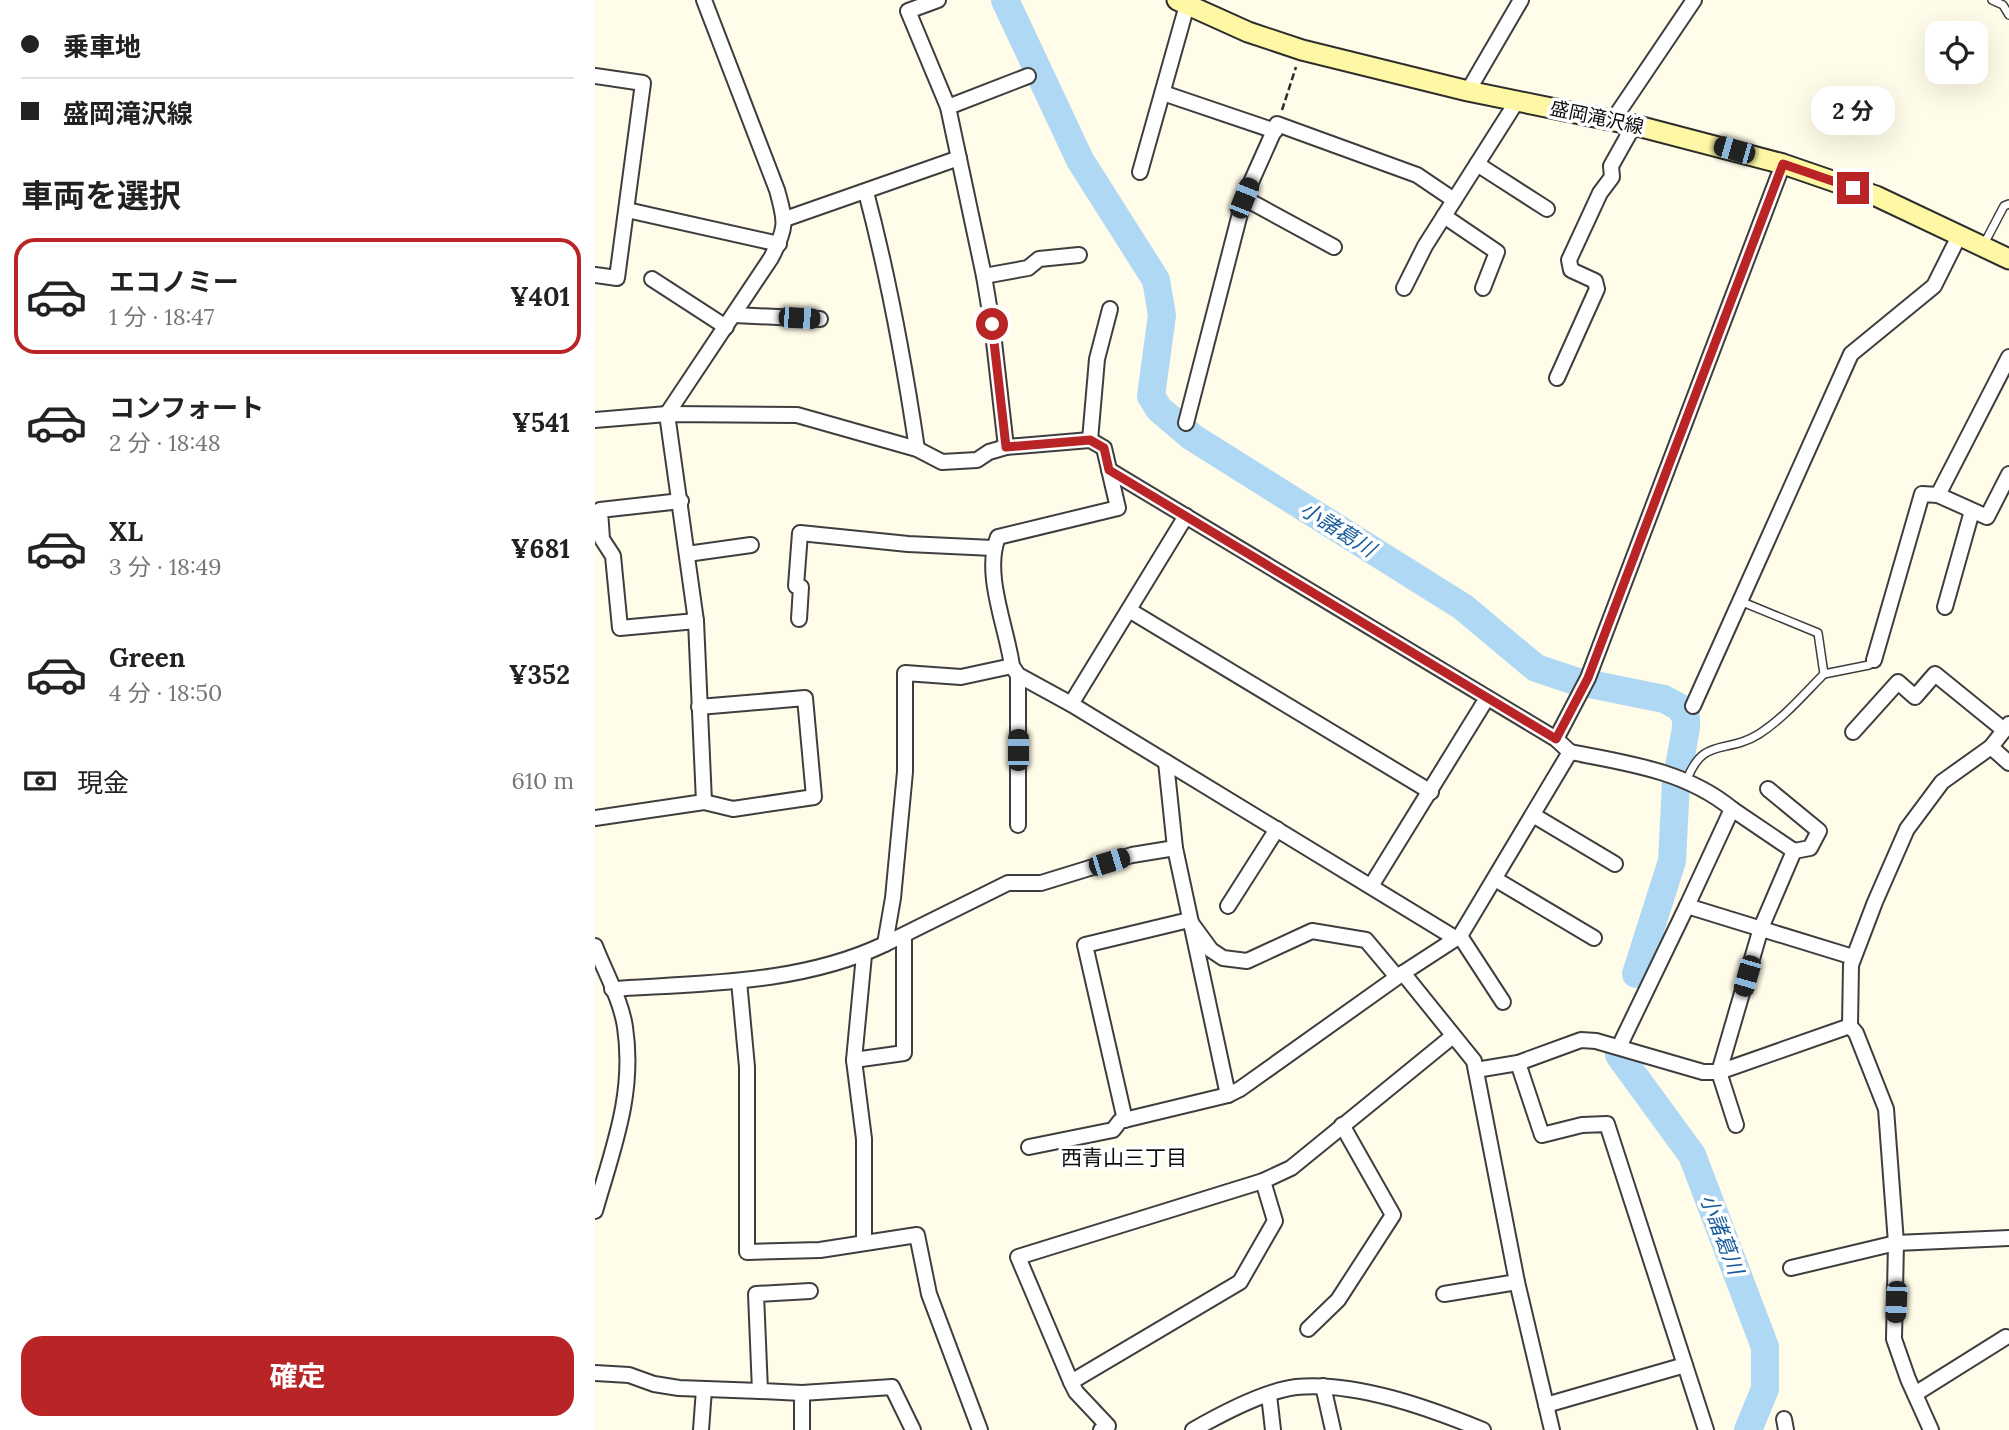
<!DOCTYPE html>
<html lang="ja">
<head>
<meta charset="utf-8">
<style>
  body { margin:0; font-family:Lora,"Noto Sans JP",serif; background:#f6f6f6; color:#222; height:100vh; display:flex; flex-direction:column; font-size:26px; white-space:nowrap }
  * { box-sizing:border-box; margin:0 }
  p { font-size:23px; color:#767676 }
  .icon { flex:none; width:38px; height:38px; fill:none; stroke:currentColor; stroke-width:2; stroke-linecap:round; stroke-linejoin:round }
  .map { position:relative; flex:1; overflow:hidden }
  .sheet { display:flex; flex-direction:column; background:#fff; width:595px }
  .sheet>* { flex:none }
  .guide { display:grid; align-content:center; height:154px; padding:0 21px; background:#fff }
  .buttons { position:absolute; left:1330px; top:21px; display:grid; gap:14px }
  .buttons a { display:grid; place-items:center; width:63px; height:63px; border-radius:14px; background:#fff; box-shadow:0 7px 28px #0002; font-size:35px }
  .end { position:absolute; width:32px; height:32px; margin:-16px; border:9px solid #b92526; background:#fff; box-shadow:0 0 0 4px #fff }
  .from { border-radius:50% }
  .bubble { position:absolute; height:49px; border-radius:21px; background:#fff; box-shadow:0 7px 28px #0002; font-size:23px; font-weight:700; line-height:49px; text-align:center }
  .car { position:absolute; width:21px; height:42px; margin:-21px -10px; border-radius:9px; box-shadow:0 0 5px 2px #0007; background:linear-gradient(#222 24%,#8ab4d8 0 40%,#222 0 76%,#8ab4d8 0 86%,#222 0) }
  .guide b { display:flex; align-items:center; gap:24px; height:66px; font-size:26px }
  .guide b+b { border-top:2px solid #e0e0e0 }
  .guide i { width:18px; height:18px; background:#222 }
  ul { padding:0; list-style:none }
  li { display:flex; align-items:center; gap:21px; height:116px; margin:0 14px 10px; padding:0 7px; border:4px solid transparent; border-radius:21px }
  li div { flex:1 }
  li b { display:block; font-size:26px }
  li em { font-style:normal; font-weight:700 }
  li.selected { border-color:#b92526 }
  li>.icon { width:63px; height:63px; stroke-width:1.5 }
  h2 { padding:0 21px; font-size:32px; line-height:84px }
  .pay { display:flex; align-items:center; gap:18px; height:77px; padding:0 21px; font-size:26px }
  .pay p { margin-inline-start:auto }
  .action { display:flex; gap:14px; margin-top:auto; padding:14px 21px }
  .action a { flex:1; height:80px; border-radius:21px; background:#b92526; color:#fff; font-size:28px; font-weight:700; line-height:80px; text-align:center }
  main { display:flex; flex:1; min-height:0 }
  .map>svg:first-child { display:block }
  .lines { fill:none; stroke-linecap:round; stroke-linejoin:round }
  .river { stroke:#afd8f5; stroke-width:28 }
  .service-casing { stroke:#3e3e3e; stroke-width:10 }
  .minor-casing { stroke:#3e3e3e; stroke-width:18 }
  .secondary-casing { stroke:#2d2d2d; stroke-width:23 }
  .path { stroke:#2d2d2d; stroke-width:2.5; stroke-dasharray:7 3.5; stroke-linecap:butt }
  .service { stroke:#fff; stroke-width:7 }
  .minor { stroke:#fff; stroke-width:14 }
  .secondary { stroke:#fef8a4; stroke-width:19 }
  .route { stroke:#b92526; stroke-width:9 }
  .labels { text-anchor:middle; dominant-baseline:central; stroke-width:7; stroke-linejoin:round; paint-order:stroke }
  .street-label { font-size:19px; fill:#0b0b0b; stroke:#fff }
  .water-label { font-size:21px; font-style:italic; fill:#165b9b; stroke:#fff }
  .neighbourhood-label { font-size:21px; fill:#0b0b0b; stroke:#fff }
</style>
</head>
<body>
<main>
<section class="sheet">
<div class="guide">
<b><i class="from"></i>乗車地</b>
<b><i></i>盛岡滝沢線</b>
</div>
<h2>車両を選択</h2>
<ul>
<li class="selected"><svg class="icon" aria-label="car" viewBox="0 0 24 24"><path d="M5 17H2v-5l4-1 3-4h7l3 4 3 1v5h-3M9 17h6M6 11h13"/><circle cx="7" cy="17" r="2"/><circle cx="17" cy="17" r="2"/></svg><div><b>エコノミー</b><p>1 分 · 18:47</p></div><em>¥401</em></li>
<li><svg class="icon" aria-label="car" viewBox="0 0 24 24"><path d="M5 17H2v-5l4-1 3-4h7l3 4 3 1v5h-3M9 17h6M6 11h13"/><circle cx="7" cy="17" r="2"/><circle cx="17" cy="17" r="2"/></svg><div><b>コンフォート</b><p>2 分 · 18:48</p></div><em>¥541</em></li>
<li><svg class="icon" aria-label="car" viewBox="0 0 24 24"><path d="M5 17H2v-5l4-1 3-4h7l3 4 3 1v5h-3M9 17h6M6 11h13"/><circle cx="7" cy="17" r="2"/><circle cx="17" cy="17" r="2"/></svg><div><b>XL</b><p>3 分 · 18:49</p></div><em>¥681</em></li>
<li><svg class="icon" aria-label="car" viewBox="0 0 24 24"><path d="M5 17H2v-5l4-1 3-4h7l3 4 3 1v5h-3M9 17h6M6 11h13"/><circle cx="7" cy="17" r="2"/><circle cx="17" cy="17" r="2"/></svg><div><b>Green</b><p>4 分 · 18:50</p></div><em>¥352</em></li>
</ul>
<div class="pay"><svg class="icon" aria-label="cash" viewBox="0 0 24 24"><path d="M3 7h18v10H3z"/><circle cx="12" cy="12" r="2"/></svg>現金<p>610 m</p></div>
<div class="action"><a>確定</a></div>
</section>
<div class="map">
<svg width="1414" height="1430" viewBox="0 0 1414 1430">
  <rect width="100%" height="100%" fill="#fffce9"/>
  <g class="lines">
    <g class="river">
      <polyline points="410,0 485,160 561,280 567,315 556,396 564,409 597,437 868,607 941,668 980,681 1069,699 1084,707 1091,717 1091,728 1081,783 1077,861 1041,974"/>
      <polyline points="1024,1055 1097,1155 1170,1347 1170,1389 1153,1430"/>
    </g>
    <g class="service-casing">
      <g id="service">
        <polyline points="1397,0 1408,5 1414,15"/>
        <polyline points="1389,244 1409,206 1414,204"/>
        <polyline points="1229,674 1274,665 1279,660"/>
        <path d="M1091,782C1108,735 1131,755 1164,734C1189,718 1209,694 1229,674L1223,633L1145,601"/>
      </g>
    </g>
    <g class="minor-casing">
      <g id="minor">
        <path d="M109,0L182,190C191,222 192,228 176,258L72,414L101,621L109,802"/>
        <polyline points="343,0 313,11 353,107 389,276 397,324 411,447"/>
        <polyline points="0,76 48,83 22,278 0,275"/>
        <polyline points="873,91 926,0"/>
        <polyline points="568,93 680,131"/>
        <polyline points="353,107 433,76"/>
        <polyline points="1018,120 1099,0"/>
        <polyline points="882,164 952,209"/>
        <polyline points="545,172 592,5"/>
        <path d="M271,192C294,279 309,361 322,449"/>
        <polyline points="649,198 739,247"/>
        <polyline points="32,210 184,244"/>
        <polyline points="849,216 902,252 888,288"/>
        <polyline points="190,219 364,158"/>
        <polyline points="389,276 433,268 444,259 484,255"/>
        <polyline points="57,279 131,327"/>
        <polyline points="809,288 830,246 922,101"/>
        <polyline points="139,315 225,319"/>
        <polyline points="962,378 1002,289 1000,281 976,270 974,260 1005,193 1017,177 1016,166 1039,125"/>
        <path d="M0,420L72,414L202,415L322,449L347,462L382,460L394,452L411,447L495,440L509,448L523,508L403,537C388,574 412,628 417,666L423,675L476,704L860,938"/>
        <polyline points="591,423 649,198 682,124 822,175 859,200"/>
        <polyline points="495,440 502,359 515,309"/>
        <polyline points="514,470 961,739 975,752 865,936 808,973 879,1061 922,1282 957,1430"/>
        <polyline points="1343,495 1414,357"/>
        <polyline points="86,501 5,510 7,539 18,556 25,628 101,621"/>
        <polyline points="92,554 156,545"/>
        <polyline points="1350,607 1377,511"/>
        <polyline points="534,610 836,792"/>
        <polyline points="204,619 206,587 201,586 205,533 313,544 398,548"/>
        <polyline points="1279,660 1327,494 1343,495 1392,517 1414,474"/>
        <polyline points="423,675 423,825"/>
        <polyline points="476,704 591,516"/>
        <polyline points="1098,706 1256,354 1339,286 1365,234"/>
        <polyline points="1258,732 1303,682 1320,697 1340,674 1409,730"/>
        <polyline points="961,739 993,678 1188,164"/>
        <polyline points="1396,747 1414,763"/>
        <path d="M975,752C1032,763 1091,771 1137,809L1092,906L1258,957"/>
        <polyline points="571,762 580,848 633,1095"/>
        <polyline points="1137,809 1199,851"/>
        <polyline points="938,815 1020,864"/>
        <polyline points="0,818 109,802 138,809 219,797 210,698 104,707"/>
        <polyline points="900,879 999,938"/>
        <polyline points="776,886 892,698"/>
        <polyline points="633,906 682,829"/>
        <polyline points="865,936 908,1002"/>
        <polyline points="290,944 413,883 446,883 537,855 580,848"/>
        <path d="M0,946C10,972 26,1000 30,1027C40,1094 18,1148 0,1211"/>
        <polyline points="269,955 259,1060 269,1139 269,1243"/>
        <polyline points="144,981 152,1067 152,1252 225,1250 322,1235 334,1294 385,1430"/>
        <path d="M17,989C109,983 206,984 290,944L298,898L310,772V673L366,677L417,666"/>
        <polyline points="1024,1047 1092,906"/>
        <polyline points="259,1060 309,1053 309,936"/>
        <polyline points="923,1063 947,1135 987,1125 1012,1124 1111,1430"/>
        <polyline points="881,1070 923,1063 986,1040 1001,1041 1108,1072 1124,1072 1255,1026"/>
        <polyline points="530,1120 490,945 594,920 616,950 628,958 652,961 717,931 771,940 802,977"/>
        <polyline points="1141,1125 1124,1072 1166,928 1199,851 1215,848 1224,831 1173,789"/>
        <polyline points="434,1147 518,1130 525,1121 633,1095 645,1089 808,973"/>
        <polyline points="1196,1268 1301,1243 1414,1238"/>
        <polyline points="215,1291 161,1294 165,1391 207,1393 297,1387 318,1430"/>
        <polyline points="849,1294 922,1282"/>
        <polyline points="713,1329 743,1300 798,1215 747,1125"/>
        <polyline points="0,1373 34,1375 59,1384 84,1388 165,1391"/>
        <polyline points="476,1382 423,1257 668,1181"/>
        <polyline points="728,1386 738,1430"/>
        <polyline points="207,1393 207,1430"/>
        <polyline points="1320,1394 1411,1337"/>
        <polyline points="674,1395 678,1430"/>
        <polyline points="951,1405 1090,1365"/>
        <polyline points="1189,1419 1191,1430"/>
        <polyline points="106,1430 109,1389"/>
        <polyline points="506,1430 513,1426 481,1392 476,1382 645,1282 680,1221 668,1181 696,1168 858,1036"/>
        <path d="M598,1430C626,1414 669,1391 701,1387C760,1381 834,1408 888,1430"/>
        <polyline points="1336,1430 1313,1379 1299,1339 1301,1243 1291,1109 1261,1033 1255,1026 1256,965 1280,902 1312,829 1347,782 1396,747 1414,724"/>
      </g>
    </g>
    <g class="secondary-casing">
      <polyline id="secondary" points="582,0 653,32 707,50 873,91 1039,125 1188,164 1281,196 1414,259"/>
    </g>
    <polyline class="path" points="687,110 701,67"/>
    <use href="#service" class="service"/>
    <use href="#minor" class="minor"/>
    <use href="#secondary" class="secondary"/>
  </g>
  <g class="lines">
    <polyline class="route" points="397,324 411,447 495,440 509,448 514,470 961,739 993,678 1188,164 1258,188"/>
  </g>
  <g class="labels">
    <g class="street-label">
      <text transform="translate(1002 117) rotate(12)">盛岡滝沢線</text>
    </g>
    <g class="water-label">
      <text transform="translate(743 529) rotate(32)">小諸葛川</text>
      <text transform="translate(1127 1234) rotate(69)">小諸葛川</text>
    </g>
    <g class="neighbourhood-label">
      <text x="529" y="1157">西青山三丁目</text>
    </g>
  </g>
</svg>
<div class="buttons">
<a><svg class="icon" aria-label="locate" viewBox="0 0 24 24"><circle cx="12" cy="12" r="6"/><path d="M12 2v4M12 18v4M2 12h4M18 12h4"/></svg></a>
</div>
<i class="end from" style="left:397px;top:324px"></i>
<i class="end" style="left:1258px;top:188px"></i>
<div class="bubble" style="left:1216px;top:86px;width:84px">2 分</div>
<i class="car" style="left:1139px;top:150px;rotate:286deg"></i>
<i class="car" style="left:649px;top:198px;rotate:22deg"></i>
<i class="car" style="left:204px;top:318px;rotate:93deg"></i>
<i class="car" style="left:423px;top:750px;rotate:0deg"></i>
<i class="car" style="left:514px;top:862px;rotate:73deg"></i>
<i class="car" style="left:1152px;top:976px;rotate:196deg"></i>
<i class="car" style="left:1301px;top:1302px;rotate:183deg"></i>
</div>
</main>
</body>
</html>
